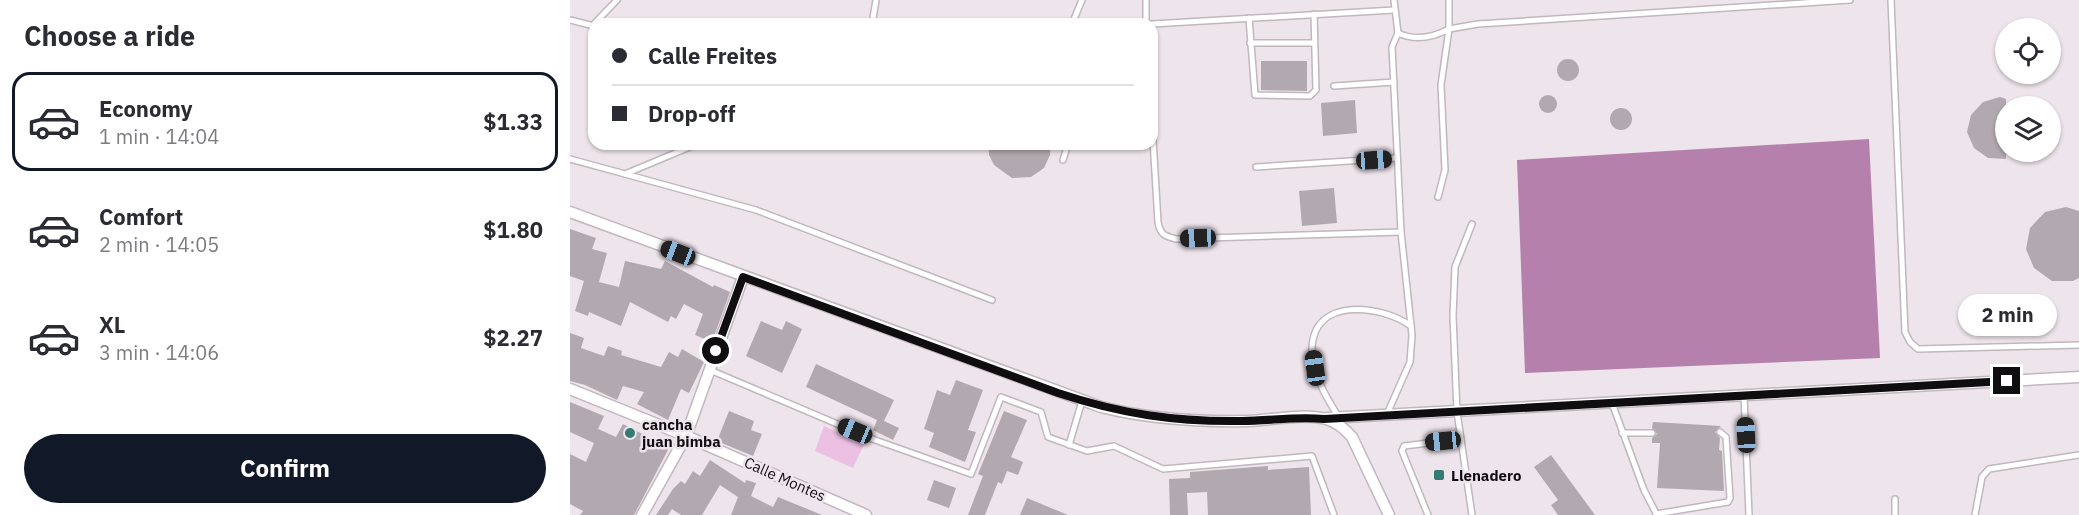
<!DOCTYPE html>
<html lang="en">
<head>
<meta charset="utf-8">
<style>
  body { margin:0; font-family:"IBM Plex Sans",sans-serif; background:#f2f2f3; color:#2b2b33; height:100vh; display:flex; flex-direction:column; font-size:22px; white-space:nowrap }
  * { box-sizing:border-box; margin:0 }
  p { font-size:20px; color:#7c7c81 }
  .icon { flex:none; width:33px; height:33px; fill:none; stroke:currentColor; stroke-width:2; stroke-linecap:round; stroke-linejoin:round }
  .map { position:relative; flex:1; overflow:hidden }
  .side { display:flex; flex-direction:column; background:#fff; width:570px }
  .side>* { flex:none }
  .top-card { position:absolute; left:18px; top:18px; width:570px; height:132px; border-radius:18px; box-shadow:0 2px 4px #0004; display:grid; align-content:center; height:132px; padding:0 24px; background:#fff }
  .controls { position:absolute; left:1425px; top:18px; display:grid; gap:12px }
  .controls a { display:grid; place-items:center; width:66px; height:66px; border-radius:50%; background:#fff; box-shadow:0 2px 4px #0004; font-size:30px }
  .end { position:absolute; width:27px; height:27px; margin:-14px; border:8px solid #100d10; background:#fff; box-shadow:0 0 0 3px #fff }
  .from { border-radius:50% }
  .bubble { position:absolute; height:42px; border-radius:21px; background:#fff; box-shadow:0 2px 4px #0004; font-size:20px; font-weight:800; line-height:42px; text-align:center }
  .car { position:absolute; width:18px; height:36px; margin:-18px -9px; border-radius:8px; box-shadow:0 0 4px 2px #0007; background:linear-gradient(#222 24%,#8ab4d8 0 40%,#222 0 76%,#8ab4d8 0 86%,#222 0) }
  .top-card b { display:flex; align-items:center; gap:21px; height:57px; font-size:22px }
  .top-card b+b { border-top:2px solid #e1e1e2 }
  .top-card i { width:15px; height:15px; background:#2b2b33 }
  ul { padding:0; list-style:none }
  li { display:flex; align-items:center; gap:18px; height:99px; margin:0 12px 9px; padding:0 12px; border:3px solid transparent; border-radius:18px }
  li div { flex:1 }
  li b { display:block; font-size:22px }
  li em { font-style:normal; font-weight:800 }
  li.current { border-color:#111827 }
  li>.icon { width:54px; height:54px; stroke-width:1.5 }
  h2 { padding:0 24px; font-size:27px; line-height:72px }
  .button { display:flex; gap:12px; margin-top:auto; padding:12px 24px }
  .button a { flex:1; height:69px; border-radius:36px; background:#111827; color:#fff; font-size:24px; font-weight:800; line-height:69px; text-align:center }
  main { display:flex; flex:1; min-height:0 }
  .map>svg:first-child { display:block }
  .green { fill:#ebc0e3 }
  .water { fill:#b680ad }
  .building { fill:#b2a8b0 }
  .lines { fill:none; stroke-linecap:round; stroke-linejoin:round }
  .service-casing { stroke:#c1b7bf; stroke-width:8 }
  .minor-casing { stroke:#c1b7bf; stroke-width:13 }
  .service { stroke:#fff; stroke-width:5 }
  .minor { stroke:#fff; stroke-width:10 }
  .route { stroke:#100d10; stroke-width:8 }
  .poi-dot { fill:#367b71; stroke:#eee4ec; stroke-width:2 }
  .labels { text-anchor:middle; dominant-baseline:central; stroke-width:5; stroke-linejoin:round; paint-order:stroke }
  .poi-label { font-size:15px; font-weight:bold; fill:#100d10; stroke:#eee4ec; text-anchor:start }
  .street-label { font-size:15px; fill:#100d10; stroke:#eee4ec }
</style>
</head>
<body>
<main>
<section class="side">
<h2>Choose a ride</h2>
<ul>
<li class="current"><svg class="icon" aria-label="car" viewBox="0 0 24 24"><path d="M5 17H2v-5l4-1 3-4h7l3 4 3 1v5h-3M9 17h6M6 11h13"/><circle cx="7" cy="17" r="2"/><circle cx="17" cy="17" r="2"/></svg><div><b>Economy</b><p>1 min · 14:04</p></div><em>$1.33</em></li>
<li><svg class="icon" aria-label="car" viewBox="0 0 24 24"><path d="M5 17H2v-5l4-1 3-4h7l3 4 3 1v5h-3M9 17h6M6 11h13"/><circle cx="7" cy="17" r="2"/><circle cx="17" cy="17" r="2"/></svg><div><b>Comfort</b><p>2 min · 14:05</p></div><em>$1.80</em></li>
<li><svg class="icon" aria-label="car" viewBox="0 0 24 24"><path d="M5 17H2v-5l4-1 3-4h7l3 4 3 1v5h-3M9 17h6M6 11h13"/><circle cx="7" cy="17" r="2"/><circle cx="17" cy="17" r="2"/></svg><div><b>XL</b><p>3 min · 14:06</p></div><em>$2.27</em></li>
</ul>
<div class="button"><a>Confirm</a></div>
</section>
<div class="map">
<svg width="1509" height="515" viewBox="0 0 1509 515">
  <rect width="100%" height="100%" fill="#eee4ec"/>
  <polygon class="green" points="254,426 294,444 283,468 245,451"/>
  <polygon class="water" points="1299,139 1310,358 955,373 947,160"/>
  <g class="building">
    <circle cx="998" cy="70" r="11"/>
    <polygon points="691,61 737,61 737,91 691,90"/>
    <circle cx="978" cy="104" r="9"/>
    <polygon points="1430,97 1436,99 1436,159 1418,158 1404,148 1397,132 1401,115 1413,102"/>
    <polygon points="785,100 787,133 753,136 751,103"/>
    <circle cx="1051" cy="119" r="11"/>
    <polygon points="419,144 481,144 480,155 474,168 461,177 442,178 424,165 419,155"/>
    <polygon points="764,188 767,223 732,226 729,191"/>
    <polygon points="1496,207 1509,211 1509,278 1503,281 1482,281 1464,268 1456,249 1460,228 1475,212"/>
    <polygon points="0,229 26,238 22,249 37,253 29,282 49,287 55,261 91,269 95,261 143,287 144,285 160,292 142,342 125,335 133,314 114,304 106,319 101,316 98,322 60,302 51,326 19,312 18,316 5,311 14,281 0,276"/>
    <polygon points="191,321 212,330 216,321 232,329 212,373 176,356"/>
    <polygon points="0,333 14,338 11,348 34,356 38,346 52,351 51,355 91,367 99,352 108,357 112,349 134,362 119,393 111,389 98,420 67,404 74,392 53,386 47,400 15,385 0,381"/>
    <polygon points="246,364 324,400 314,421 329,428 323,440 303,430 307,420 236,387"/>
    <polygon points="386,380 413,390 398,430 406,432 395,462 359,447 364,433 354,429 367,390 380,395"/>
    <polygon points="0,402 34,416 28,429 46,437 53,424 99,448 64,515 10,515 13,511 0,504 0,454 16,462 24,443 0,432"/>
    <polygon points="159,411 184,421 181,430 192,434 183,456 147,441"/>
    <polygon points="434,411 457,420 441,457 453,462 448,475 437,471 432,484 428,482 415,515 398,515 413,476 408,474"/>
    <polygon points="1083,422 1151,426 1145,432 1150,438 1149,450 1152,451 1154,491 1087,488 1090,443 1082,443 1082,438 1087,434 1082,428"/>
    <polygon points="981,455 1025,515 988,515 981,505 988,500 964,467"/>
    <polygon points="140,460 175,483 176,480 186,483 181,496 203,507 208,497 252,515 161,515 168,497 150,485 132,515 111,515 102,509 98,515 86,515 103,489 111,481 115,484 123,471 130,476"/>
    <polygon points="698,466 698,470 739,467 741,515 638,515 637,492 617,493 618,515 600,515 599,479 620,478 620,472"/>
    <polygon points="364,480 386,488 379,508 357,500"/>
    <polygon points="457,498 498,515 450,515"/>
  </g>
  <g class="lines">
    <g class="service-casing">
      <g id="service">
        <polyline points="576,0 576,24"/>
        <path d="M824,0L828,33C845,41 862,38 879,29L871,85L875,170L868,197"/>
        <polyline points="879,0 879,29 908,24 1280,0"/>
        <polyline points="1321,0 1335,332 1340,342 1348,349 1509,345"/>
        <polyline points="679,18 685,95 740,96 746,90 744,14"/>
        <polyline points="0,20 24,26"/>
        <polyline points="302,24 306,0"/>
        <polyline points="502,24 512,0"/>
        <polyline points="582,24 824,10"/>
        <polyline points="22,26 47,0"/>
        <polyline points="680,43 744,43"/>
        <polyline points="764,86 824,82"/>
        <path d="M582,123L588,222C590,234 594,236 606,239L831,232"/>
        <polyline points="0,159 55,174 127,144"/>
        <polyline points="493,160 498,144"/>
        <polyline points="686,167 827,158"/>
        <polyline points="55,174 186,210 422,300"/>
        <polyline points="140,370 305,440 401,474 431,397 471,412 478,437 517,451 544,446 593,469 742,456 764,515"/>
        <polyline points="1174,395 1179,515"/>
        <polyline points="1042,403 1074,490 1087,515"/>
        <polyline points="817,414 840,362 842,335 831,232 822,47 828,33"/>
        <path d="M768,416C756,397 741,372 742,348C744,296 812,305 841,326"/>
        <polyline points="1052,433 1082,433"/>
        <polyline points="499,445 512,401"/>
        <polyline points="1086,514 1158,502 1160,498 1156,437 1150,432"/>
        <polyline points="858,515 832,451 834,446 891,439"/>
        <polyline points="902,515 887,412 883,316 885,267 902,224"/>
        <polyline points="1325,515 1325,499"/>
        <polyline points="1405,515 1412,477 1419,469 1509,455"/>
      </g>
    </g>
    <g class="minor-casing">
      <g id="minor">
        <path d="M0,212L531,407C579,419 628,422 677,421C702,420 732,413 756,419C767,422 774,428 782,437L819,515"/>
        <polyline points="0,389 116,436 296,515"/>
        <polyline points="757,418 1509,377"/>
        <polyline points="72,515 116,436 173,277"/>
      </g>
    </g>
    <use href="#service" class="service"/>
    <use href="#minor" class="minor"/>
  </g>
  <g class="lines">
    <path class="route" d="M146,351L173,277L488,393C551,414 605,422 672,421C699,421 727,416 754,419L1437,381"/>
  </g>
  <g class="poi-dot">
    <circle cx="60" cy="433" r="6"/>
    <rect x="863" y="469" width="12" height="12" rx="3"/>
  </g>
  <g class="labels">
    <g class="poi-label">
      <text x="72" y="424">cancha<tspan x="72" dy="17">juan bimba</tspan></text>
      <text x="881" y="475">Llenadero</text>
    </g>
    <g class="street-label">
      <text transform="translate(215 479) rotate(24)">Calle Montes</text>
    </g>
  </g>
</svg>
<div class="controls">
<a><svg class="icon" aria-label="locate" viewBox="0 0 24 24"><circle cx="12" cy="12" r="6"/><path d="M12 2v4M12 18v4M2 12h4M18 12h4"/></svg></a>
<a><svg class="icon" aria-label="layers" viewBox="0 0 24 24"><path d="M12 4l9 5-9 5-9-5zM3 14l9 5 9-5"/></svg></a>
</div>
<i class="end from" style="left:146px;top:351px"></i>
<i class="end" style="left:1437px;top:381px"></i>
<div class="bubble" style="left:1388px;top:294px;width:99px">2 min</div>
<i class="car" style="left:804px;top:160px;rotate:86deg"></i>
<i class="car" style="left:628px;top:238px;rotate:268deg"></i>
<i class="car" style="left:108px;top:253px;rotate:291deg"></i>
<i class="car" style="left:745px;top:368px;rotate:352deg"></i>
<i class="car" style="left:285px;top:431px;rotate:293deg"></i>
<i class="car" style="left:1176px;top:435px;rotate:357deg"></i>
<i class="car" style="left:873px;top:441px;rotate:264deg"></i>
<div class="top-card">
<b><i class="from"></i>Calle Freites</b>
<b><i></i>Drop-off</b>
</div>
</div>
</main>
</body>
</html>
